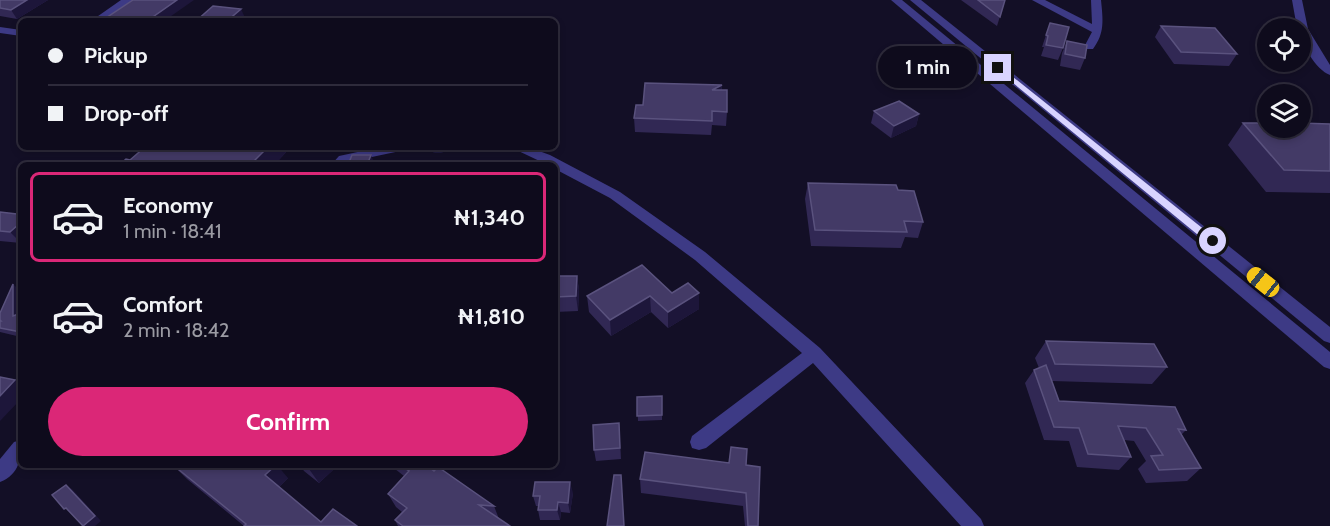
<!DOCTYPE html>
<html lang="en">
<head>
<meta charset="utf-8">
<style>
  body { margin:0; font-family:Cabin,sans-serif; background:#1c1929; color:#f1f3f6; height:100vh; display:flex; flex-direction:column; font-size:22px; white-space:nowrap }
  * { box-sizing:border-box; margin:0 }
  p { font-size:20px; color:#9b9ba3 }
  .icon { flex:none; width:33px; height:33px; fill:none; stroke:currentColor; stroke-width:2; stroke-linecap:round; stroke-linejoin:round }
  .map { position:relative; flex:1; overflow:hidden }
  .side { position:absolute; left:18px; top:162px; width:540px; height:306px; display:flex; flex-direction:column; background:#0e0b1c; border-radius:9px; box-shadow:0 3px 9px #0003,0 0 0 2px #2e2b3b }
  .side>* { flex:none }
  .hud { position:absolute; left:18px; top:18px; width:540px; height:132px; border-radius:9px; box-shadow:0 3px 9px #0003,0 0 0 2px #2e2b3b; display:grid; align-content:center; height:132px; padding:0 30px; background:#0e0b1c }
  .buttons { position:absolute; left:1257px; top:18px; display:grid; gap:12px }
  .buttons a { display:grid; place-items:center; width:54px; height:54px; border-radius:50%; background:#0e0b1c; box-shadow:0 3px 9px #0003,0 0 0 2px #2e2b3b; font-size:30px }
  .end { position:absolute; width:27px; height:27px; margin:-14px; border:8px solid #d9d4ff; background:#111; box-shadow:0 0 0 3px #111 }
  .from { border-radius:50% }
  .bubble { position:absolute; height:42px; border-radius:21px; background:#0e0b1c; box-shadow:0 3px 9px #0003,0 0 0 2px #2e2b3b; font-size:20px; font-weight:800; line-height:42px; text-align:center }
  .car { position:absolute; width:18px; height:36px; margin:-18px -9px; border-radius:8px; box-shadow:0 0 4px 2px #0007; background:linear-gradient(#f5c518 24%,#345 0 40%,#f5c518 0 76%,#345 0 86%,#f5c518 0) }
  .hud b { display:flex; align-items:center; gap:21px; height:57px; font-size:22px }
  .hud b+b { border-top:2px solid #2e2b3b }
  .hud i { width:15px; height:15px; background:#f1f3f6 }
  ul { padding:10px 0 0; list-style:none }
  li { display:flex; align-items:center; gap:18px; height:90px; margin:0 12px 9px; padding:0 18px; border:3px solid transparent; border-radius:9px }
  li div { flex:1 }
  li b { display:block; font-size:22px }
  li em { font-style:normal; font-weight:800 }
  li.current { border-color:#db2777 }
  li>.icon { width:54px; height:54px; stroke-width:1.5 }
  .action { display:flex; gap:12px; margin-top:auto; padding:12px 30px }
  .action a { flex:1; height:69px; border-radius:36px; background:#db2777; color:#fff; font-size:24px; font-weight:800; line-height:69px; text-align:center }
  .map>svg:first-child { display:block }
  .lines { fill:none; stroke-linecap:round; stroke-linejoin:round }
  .minor { fill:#3d3a85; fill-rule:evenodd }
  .wall { fill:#312854 }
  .shaded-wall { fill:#1d163a }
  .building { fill:#433a66; stroke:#5a527e; stroke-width:1.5 }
  .route { fill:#d9d4ff }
</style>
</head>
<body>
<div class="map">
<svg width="1330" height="526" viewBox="0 0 1330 526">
  <rect width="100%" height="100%" fill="#130f26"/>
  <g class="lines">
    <g class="minor">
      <polygon points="121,0 133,0 103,21 91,21"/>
      <polygon points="891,0 902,0 1330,352 1330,369 1324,367"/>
      <polygon points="910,0 921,0 1330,327 1330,343 1324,341"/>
      <path d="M1032,0H1045L1092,24L1091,0H1101C1103,20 1105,33 1093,49H1085L1084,47L1092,32Z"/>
      <path d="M1292,0H1302L1308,29L1330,65V75C1316,70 1300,43 1300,28H1297Z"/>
      <polygon points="0,27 21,30 21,36 0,33"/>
      <polygon points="137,147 150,147 143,152 138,151"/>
      <polygon points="381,147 406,147 405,150 348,162 346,165 331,165 339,156"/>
      <path d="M418,147H458C450,154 426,154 418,147Z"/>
      <polygon points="510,147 528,147 550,155 620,192 705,252 820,348 981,519 984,526 961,526 813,363 706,448 699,450 692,448 690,442 692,436 802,353 695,260 610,198 555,169 555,165 548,165"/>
      <path d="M21,440C21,458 20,474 0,482V459L14,442Z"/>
    </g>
  </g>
  <g class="wall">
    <polygon points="0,0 48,0 17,19 0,16"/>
    <polygon points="961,0 1005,0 997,26"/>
    <polygon points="1050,23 1063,48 1058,60 1041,56 1044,47 1042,47"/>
    <polygon points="1161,26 1237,54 1229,66 1174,64 1155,37"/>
    <polygon points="1067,41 1085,58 1080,70 1060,66 1062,53"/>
    <polygon points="722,85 722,90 727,112 726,126 712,125 711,135 635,132 634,118 643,105"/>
    <polygon points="874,111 919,114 916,126 891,138 871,123"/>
    <polygon points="1243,123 1330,124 1330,193 1266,192 1228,145"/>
    <polygon points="291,147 274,165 119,165 130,160"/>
    <polygon points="808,183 898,190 923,222 918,238 905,237 901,248 811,246 805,199"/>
    <polygon points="21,211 21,243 0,241 0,212 17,214"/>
    <polygon points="555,276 577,276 579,290 578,311 555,312"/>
    <polygon points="19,290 19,313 21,313 21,337 0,332 0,313"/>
    <polygon points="672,293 699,309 668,328 651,312 611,336 589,312 587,296"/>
    <polygon points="1046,341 1167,367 1152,384 1052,381 1059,401 1186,430 1181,435 1201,468 1187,481 1146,483 1138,469 1146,461 1134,441 1124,440 1131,457 1119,470 1077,467 1069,441 1044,440 1025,383 1034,370 1039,368 1035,358"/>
    <polygon points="662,396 662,420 638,421 637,397"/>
    <polygon points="619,423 621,459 596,461 594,450"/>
    <polygon points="173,465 288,478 279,487 321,522 357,526 244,526 187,479"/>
    <polygon points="300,465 333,465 332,466 334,469 319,483 304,471"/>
    <polygon points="390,465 426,465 434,471 494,506 499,519 510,526 398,526 395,520 402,512 396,507 388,494 404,476"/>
    <polygon points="746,465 758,526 745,526 743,506 641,493 640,479"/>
    <polygon points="573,493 570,513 561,512 560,520 540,520 538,510 538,506 536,506 533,496"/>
  </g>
  <g class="shaded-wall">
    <polygon points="27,0 48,0 17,19 11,10"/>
    <polygon points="177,0 194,0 164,21 147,21"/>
    <polygon points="241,9 246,20 245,21 227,21"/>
    <polygon points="722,85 721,99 712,90"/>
    <polygon points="919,114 916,126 891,138 894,126"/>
    <polygon points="190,147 216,147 199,163 190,150"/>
    <polygon points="268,147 291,147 274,165 250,165"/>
    <polygon points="371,155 375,165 367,165"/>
    <polygon points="19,224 21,227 21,243 10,232"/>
    <polygon points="577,276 579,290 578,311 576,296"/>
    <polygon points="13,284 19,290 19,322 13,316"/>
    <polygon points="699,293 699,309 668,328 668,312"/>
    <polygon points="650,296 651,312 611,336 610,320"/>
    <polygon points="15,380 21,386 21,399 0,421 0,396"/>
    <polygon points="276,465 277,465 288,478 277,489 265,475"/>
    <polygon points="313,465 333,465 332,466 334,469 319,483 309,469"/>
    <polygon points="570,482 573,493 570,513 568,503"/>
    <polygon points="66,485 73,490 101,521 95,526 83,526"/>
    <polygon points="558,502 561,512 560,520 557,510"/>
  </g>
  <g class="building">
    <polygon points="0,0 27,0 11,10 0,8"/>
    <polygon points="133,0 177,0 147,21 121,21 103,20"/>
    <polygon points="978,0 1005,0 1000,17"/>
    <polygon points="213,6 241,9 227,21 196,21"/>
    <polygon points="1050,23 1069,27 1063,48 1046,45 1048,36 1046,35"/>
    <polygon points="1161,26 1215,28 1237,54 1181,52"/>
    <polygon points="1067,41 1087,45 1085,58 1065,54"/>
    <polygon points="645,83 722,85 712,90 727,90 727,112 712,111 712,121 634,118 636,105 643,105"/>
    <polygon points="899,101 919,114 894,126 874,111"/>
    <polygon points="1243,123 1268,123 1268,128 1300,128 1300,123 1330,124 1330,171 1284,170"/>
    <polygon points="145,147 190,147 190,150 208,150 211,147 268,147 250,165 186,165 159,162 158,165 119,165 126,159 130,160"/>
    <polygon points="352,155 371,155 367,165 348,165"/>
    <polygon points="808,183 896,185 898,190 914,191 923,222 904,221 907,232 815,230"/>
    <polygon points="21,211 21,224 19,224 10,232 0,231 0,212 17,214"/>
    <polygon points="642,265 672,293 688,283 699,293 668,312 650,296 610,320 587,296"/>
    <polygon points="555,276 577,276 576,296 555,297"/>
    <polygon points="13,284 13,316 21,313 21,332 0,328 0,321 1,321 0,320 0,313"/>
    <polygon points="1046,341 1154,344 1167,367 1055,364"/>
    <polygon points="1046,365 1059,401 1175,407 1186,430 1178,429 1201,468 1159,470 1151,456 1163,455 1146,428 1118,426 1131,457 1088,454 1079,428 1054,427 1034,370"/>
    <polygon points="0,377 15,380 0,396"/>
    <polygon points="662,396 662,415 637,416 637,397"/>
    <polygon points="619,423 620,448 594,450 593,425"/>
    <polygon points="731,447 747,449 746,465 760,467 758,526 748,526 746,493 640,479 645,452 729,463"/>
    <polygon points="173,465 276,465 265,475 321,522 333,509 357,526 244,526 246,524"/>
    <polygon points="304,465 313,465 309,469"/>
    <polygon points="400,465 426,465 434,471 438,467 494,506 479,505 510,526 403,526 395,520 407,508 388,494 409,471"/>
    <polygon points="614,475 621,475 624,526 607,526"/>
    <polygon points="535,482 570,482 568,503 558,502 557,510 538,510 540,496 533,496"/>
    <polygon points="66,485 95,516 83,526 66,508 64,509 52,495"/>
  </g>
  <polygon class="route" points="998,65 1216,239 1216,244 1209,244 996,69"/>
</svg>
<div class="buttons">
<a><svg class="icon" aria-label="locate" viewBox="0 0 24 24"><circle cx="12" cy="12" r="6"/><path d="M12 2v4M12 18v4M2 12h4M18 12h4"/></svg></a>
<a><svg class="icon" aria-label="layers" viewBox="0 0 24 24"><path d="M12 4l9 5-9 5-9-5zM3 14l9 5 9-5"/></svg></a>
</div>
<i class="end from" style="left:1213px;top:241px"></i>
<i class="end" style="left:998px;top:68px"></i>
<div class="bubble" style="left:878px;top:46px;width:99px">1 min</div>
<i class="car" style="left:1263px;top:282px;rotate:309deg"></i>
<div class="hud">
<b><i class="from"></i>Pickup</b>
<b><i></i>Drop-off</b>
</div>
<section class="side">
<ul>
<li class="current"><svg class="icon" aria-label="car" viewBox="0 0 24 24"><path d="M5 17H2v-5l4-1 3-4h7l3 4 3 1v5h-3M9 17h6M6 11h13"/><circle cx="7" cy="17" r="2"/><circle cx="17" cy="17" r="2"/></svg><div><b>Economy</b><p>1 min · 18:41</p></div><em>₦1,340</em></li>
<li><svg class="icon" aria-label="car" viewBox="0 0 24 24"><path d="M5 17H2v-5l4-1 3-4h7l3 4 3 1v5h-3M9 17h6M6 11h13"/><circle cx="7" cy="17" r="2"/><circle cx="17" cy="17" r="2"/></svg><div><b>Comfort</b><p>2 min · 18:42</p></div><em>₦1,810</em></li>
</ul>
<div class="action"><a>Confirm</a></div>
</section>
</div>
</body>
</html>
